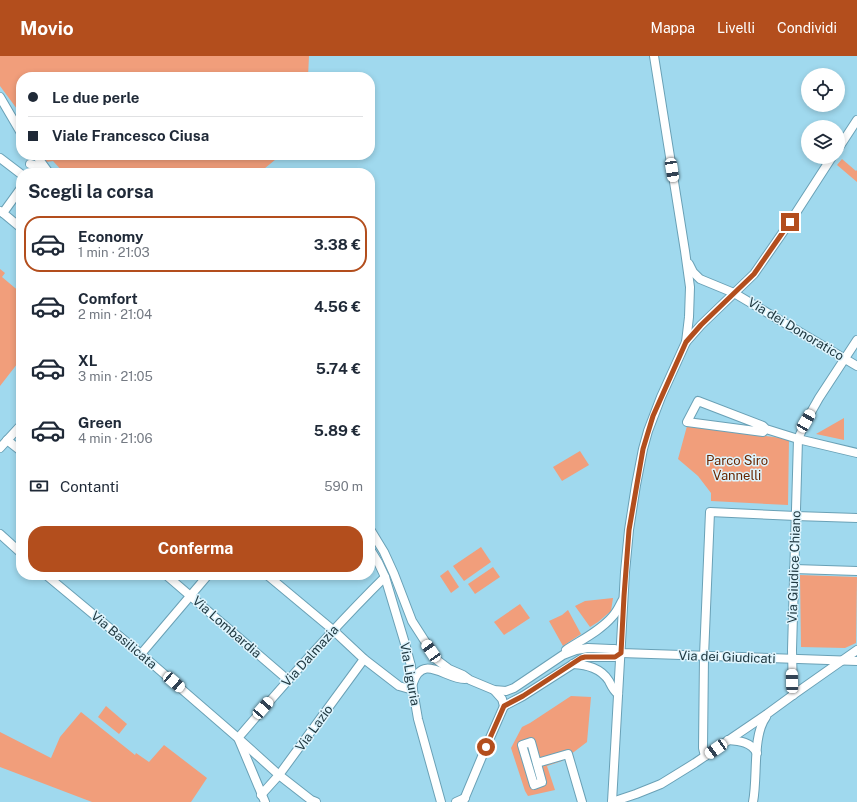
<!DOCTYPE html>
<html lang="it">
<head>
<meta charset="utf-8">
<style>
  body { margin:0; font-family:"Public Sans",sans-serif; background:#f6f6f7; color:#1f2937; height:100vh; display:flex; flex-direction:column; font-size:15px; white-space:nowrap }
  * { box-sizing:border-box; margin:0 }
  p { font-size:13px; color:#747a83 }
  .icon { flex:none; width:22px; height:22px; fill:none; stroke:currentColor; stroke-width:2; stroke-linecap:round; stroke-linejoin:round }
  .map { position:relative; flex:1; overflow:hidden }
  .details { position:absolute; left:16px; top:112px; width:359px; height:412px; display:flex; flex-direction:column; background:#fff; border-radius:16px; box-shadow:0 2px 6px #0003 }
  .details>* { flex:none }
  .top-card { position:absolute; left:16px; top:16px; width:359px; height:88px; border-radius:16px; box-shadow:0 2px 6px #0003; display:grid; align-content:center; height:88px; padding:0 12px; background:#fff }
  .buttons { position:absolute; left:801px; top:12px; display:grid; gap:8px }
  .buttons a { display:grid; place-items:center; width:44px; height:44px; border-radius:50%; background:#fff; box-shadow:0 2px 6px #0003; font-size:20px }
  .end { position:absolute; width:18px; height:18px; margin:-9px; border:5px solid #b34e1d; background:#fff; box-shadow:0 0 0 2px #fff }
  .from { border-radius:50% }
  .car { position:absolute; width:12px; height:24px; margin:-12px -6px; border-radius:5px; box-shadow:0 0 3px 1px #0007; background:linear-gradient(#fff 24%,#345 0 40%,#fff 0 76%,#345 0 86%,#fff 0) }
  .top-card b { display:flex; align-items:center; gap:14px; height:38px; font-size:15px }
  .top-card b+b { border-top:1px solid #e0e1e3 }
  .top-card i { width:10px; height:10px; background:#1f2937 }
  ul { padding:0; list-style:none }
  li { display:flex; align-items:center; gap:12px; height:56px; margin:0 8px 6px; padding:0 4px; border:2px solid transparent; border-radius:16px }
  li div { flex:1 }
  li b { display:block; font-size:15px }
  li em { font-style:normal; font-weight:700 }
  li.current { border-color:#b34e1d }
  li>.icon { width:36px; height:36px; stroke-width:1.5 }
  h2 { padding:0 12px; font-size:18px; line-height:48px }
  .pay { display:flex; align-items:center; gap:10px; height:44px; padding:0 12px; font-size:15px }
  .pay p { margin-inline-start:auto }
  .action { display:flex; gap:8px; margin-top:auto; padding:8px 12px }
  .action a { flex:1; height:46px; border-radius:16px; background:#b34e1d; color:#fff; font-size:16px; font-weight:700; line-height:46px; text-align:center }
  header { display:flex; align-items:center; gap:24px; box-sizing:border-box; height:56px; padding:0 20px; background:#b34e1d; color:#fff }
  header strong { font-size:19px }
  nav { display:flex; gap:22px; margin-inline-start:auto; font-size:14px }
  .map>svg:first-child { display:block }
  .green { fill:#f19e7b }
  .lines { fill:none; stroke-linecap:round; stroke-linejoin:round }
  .minor-casing { stroke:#6aa1b6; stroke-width:10 }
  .minor { stroke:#fff; stroke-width:8 }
  .route { stroke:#b34e1d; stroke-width:5 }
  .labels { text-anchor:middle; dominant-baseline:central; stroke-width:3; stroke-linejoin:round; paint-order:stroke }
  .street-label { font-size:13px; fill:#213941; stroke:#ddf4fd }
  .park-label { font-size:13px; fill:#692601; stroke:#ddf4fd }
</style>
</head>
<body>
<header>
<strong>Movio</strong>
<nav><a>Mappa</a><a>Livelli</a><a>Condividi</a></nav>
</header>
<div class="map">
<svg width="857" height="746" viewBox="0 0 857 746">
  <rect width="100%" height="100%" fill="#a0d9ee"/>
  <g class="green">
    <polygon points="0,0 309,0 308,21 21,21 21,60 17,53 0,30"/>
    <polygon points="41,99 281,99 259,117 64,117 53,105 46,106"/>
    <polygon points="842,103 856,115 857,114 857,126 837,109"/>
    <polygon points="0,213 5,217 2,221 21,237 21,303 0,330"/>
    <polygon points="844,362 844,384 816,378"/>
    <polygon points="687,370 789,383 788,449 711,445 711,437 698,420 678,403"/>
    <polygon points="580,395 589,409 562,425 553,411"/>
    <polygon points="481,491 491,506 464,525 453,510"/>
    <polygon points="493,511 500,521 475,538 468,528"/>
    <polygon points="448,514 459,531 451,537 440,520"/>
    <polygon points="800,519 857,521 856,587 845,592 801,591"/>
    <polygon points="613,542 611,555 598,566 590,571 575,550 585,545"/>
    <polygon points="520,548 530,562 504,579 494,566"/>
    <polygon points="568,554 581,578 563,590 549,565 562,559"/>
    <polygon points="571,640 591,641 587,686 562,705 547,710 555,734 528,740 525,735 511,692 522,671 530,667"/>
    <polygon points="106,650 127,668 119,678 98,661"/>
    <polygon points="81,656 135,699 136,697 149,706 164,689 207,722 191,746 92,746 0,711 0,676 51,702 60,681"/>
  </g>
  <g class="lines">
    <g class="minor-casing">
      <g id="minor">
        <polyline points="0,41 21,77"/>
        <polyline points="838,93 857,64"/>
        <polyline points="36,99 49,117"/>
        <polyline points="0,102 21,118"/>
        <polyline points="30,108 38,110 46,115"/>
        <polyline points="0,155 3,157 21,132"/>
        <polyline points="3,157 21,172"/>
        <polyline points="689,208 693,216 700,223 734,237 857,310"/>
        <polyline points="686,286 701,269 754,218 790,166 832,101"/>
        <polyline points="766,373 763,376 687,366 698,345 763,370 766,373 798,383 857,397"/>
        <polyline points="7,384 21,395"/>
        <polyline points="0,392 21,369"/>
        <polyline points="370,473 384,496 394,518 412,565 437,604 449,613 463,619 470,624 494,634 506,635 514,632 563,599 576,594 588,592 611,593 615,593 621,597 857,605"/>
        <polyline points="0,478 21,497"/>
        <polyline points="370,493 378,506 385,521 406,591 411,610 413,634 418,663 441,746"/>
        <polyline points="794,513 857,515"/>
        <polyline points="46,519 141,598 238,682 279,719 311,744 316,746"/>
        <polyline points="166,519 288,624"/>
        <polyline points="267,519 333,574 364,603 399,630 413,634"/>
        <path d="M566,594C581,584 600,575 612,561C617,556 619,551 622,545"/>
        <polyline points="141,598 208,519"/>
        <path d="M573,608C587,609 601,612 609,625C612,631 613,634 618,638"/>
        <path d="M413,627C423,597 445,623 465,623"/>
        <polyline points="494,634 502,643 504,650"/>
        <polyline points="793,639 792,594 798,383 806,365 819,342 857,284"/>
        <path d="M238,682C285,627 333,572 385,521"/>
        <polyline points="239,684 265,746"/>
        <path d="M728,684C740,685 751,686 757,697"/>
        <polygon points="531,686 542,726 534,729 522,689"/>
        <polyline points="705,700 703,692 704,600 710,456 796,460 857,462"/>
        <polyline points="537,707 568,698 582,746"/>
        <polyline points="261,739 279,719 364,603"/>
        <polyline points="456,746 465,742"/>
        <polyline points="463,746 486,691 504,650 523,640 581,603 585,601 615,601 621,597"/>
        <polyline points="612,746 625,516 629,474 636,429 643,393 648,375 661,341 686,286 689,261 690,231 685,195 654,0"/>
        <polyline points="612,746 636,738 661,728 695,707 767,658 793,639 857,594"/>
        <path d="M753,746C758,721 752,680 766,661"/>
      </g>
    </g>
    <use href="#minor" class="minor"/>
  </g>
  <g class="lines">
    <polyline class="route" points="486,691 504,650 523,640 581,602 585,601 615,601 621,597 624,540 629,474 643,393 653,360 686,286 701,269 754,218 790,166"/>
  </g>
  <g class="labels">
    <g class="street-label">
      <text transform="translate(796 273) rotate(31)">Via dei Donoratico</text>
      <text transform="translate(794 511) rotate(-88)">Via Giudice Chiano</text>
      <text transform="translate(227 571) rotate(41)">Via Lombardia</text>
      <text transform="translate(124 584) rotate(40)">Via Basilicata</text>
      <text transform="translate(310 600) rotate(-48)">Via Dalmazia</text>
      <text transform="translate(727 601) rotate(2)">Via dei Giudicati</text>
      <text transform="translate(410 618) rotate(80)">Via Liguria</text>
      <text transform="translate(314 672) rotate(-54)">Via Lazio</text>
    </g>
    <g class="park-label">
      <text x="737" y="404">Parco Siro<tspan x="737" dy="15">Vannelli</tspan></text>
    </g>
  </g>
</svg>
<div class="buttons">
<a><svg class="icon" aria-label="locate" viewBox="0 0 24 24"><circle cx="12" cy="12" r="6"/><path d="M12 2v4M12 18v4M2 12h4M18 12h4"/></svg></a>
<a><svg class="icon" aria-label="layers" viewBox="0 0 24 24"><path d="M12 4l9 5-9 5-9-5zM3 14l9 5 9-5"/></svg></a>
</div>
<i class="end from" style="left:486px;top:691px"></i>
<i class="end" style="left:790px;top:166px"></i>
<i class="car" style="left:672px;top:114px;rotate:171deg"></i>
<i class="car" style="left:806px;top:365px;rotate:30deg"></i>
<i class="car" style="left:431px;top:595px;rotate:326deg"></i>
<i class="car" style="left:792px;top:625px;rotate:359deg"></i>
<i class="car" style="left:174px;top:626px;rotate:131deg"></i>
<i class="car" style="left:263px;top:652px;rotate:41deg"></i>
<i class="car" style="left:716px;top:693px;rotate:235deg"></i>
<div class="top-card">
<b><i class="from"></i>Le due perle</b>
<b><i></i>Viale Francesco Ciusa</b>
</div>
<section class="details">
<h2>Scegli la corsa</h2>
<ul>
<li class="current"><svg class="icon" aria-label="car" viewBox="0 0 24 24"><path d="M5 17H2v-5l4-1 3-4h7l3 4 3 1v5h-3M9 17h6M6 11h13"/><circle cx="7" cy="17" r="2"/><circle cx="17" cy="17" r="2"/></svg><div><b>Economy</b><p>1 min · 21:03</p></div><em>3.38 €</em></li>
<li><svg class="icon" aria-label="car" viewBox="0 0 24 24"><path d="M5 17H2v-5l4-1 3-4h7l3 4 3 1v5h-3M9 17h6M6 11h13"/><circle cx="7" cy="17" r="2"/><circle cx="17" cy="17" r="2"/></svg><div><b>Comfort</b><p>2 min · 21:04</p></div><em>4.56 €</em></li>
<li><svg class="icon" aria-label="car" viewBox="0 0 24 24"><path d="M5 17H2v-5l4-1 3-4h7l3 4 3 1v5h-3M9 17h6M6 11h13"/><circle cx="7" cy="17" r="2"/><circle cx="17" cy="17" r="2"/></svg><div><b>XL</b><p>3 min · 21:05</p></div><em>5.74 €</em></li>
<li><svg class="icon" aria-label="car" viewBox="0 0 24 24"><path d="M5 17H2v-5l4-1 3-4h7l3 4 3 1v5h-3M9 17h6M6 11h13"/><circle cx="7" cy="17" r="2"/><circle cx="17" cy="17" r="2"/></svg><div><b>Green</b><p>4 min · 21:06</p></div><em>5.89 €</em></li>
</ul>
<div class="pay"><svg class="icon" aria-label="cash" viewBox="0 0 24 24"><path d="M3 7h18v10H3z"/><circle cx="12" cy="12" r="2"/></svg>Contanti<p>590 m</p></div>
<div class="action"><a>Conferma</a></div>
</section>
</div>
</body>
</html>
